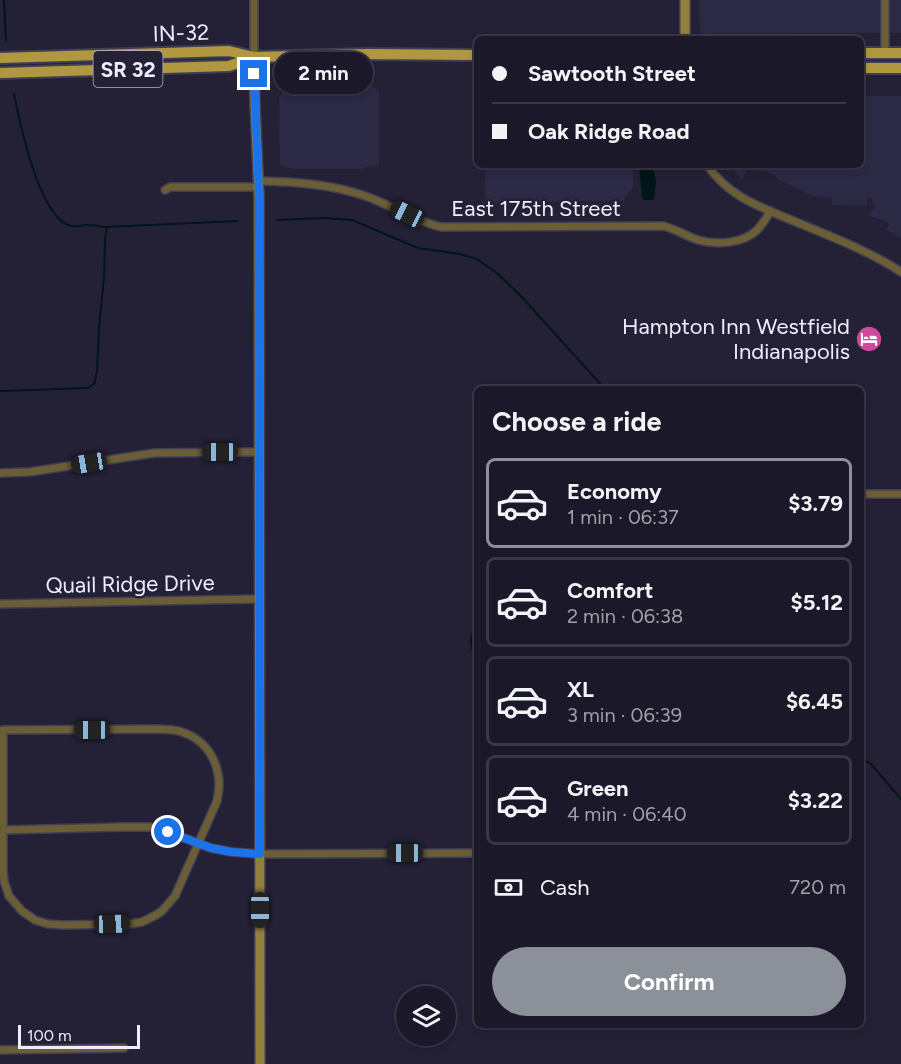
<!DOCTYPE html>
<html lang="en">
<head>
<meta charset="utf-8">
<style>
  body { margin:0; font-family:Figtree,sans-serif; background:#242231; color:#f1f3f6; height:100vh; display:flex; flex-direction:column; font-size:22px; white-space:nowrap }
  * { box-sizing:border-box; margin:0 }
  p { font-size:20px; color:#a0a0a8 }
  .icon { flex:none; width:33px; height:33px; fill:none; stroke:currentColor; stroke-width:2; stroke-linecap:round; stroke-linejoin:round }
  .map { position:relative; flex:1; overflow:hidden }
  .sheet { position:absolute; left:474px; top:386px; width:390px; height:642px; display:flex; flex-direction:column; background:#1b1929; border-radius:9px; box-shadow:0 3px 9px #0003,0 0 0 2px #393846 }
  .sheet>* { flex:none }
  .hud { position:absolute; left:474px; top:36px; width:390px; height:132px; border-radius:9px; box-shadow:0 3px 9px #0003,0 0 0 2px #393846; display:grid; align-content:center; height:132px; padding:0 18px; background:#1b1929 }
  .buttons { position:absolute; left:396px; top:986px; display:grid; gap:12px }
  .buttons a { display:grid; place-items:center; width:60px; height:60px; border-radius:50%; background:#1b1929; box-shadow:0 3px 9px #0003,0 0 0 2px #393846; font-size:30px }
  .scale { position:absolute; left:18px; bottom:15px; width:122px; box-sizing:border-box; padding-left:6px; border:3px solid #eeedfd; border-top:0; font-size:16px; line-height:21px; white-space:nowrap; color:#eeedfd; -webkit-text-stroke:4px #242137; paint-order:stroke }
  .end { position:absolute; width:27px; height:27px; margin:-14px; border:8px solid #1a73e8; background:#fff; box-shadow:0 0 0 3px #fff }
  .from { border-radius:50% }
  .bubble { position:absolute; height:42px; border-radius:21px; background:#1b1929; box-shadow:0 3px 9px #0003,0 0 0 2px #393846; font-size:20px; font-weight:700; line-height:42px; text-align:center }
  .car { position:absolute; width:18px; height:36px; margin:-18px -9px; border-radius:8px; box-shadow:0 0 4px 2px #0007; background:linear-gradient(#222 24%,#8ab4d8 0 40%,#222 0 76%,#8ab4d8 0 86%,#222 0) }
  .hud b { display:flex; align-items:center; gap:21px; height:57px; font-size:22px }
  .hud b+b { border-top:2px solid #393846 }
  .hud i { width:15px; height:15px; background:#f1f3f6 }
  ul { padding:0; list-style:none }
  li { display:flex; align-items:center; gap:18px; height:90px; margin:0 12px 9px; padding:0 6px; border:3px solid #393846; border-radius:9px }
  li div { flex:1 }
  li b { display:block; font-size:22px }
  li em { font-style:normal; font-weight:700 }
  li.current { border-color:#8c9099 }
  li>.icon { width:54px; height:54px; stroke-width:1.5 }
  h2 { padding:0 18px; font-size:27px; line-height:72px }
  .pay { display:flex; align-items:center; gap:15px; height:66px; padding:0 18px; font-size:22px }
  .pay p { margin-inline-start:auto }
  .action { display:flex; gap:12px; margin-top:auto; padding:12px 18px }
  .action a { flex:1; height:69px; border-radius:36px; background:#8c9099; color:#fff; font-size:24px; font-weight:700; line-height:69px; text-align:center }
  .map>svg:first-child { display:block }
  .built { fill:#2c2945 }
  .water { fill:#021518 }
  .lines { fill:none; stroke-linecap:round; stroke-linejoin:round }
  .stream { stroke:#021518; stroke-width:2 }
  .street-casing { stroke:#403e53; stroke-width:10 }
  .secondary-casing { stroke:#403e53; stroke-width:12 }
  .primary-casing { stroke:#403e53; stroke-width:14 }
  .street { stroke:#6b5e37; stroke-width:7 }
  .secondary { stroke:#937f3e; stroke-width:9 }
  .primary { stroke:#b29741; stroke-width:10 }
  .route { stroke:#1a73e8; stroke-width:8 }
  .labels { text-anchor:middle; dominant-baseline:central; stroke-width:5; stroke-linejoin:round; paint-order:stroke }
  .shield { fill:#242137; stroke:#b1b0c2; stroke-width:1.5 }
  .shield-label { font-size:21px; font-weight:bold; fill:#eeedfd }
  .street-label { font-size:22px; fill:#eeedfd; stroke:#242137 }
  .poi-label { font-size:22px; fill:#eeedfd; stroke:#242137; text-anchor:end }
</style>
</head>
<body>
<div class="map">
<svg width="901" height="1064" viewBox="0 0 901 1064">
  <rect width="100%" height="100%" fill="#242137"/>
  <g class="built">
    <polygon points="699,0 901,0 901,33 700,34"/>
    <polygon points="288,83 365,84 379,89 379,166 369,166 361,169 293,169 280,165 279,98"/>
    <polygon points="861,96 901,96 901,238 886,230 889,225 888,222 869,216 875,206 871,198 867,198 867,206 832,205 832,198 813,196 779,180 775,175 765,171 747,170 742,179 728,166 861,165"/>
    <polygon points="485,165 633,165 633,188 623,201 497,202 496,207 485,206"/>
  </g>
  <g class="water">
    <polygon points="639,165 652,165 656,180 654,200 645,200 642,198"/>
    <polygon points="477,577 477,658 471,648 470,639 473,628 472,584"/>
  </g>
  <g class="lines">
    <g class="stream">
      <polyline points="4,0 6,41"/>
      <path d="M14,94C20,124 38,212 68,225C74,228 80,225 86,225C93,225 99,226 105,227L238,221"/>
      <polyline points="277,220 324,218 352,220 418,248 460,254 477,259 498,274 520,295 604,388"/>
      <polyline points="0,391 88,388 94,384 97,372 99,328 104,278 105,239 107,228"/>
      <polyline points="861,758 871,764 901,799"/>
    </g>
    <g class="street-casing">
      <g id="street">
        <polyline points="254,0 254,57"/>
        <polyline points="885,0 885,53"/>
        <path d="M707,165C730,198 761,207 796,222C830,236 871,252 901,272"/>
        <path d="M259,181C296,182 332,184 368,197C392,206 416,221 441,227L663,226C676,229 686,236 698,240C716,245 743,244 757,230C762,225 766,218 771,211"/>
        <polyline points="165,190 170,187 259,187"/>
        <polyline points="0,473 29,472 154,453 260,452"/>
        <polyline points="861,494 901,494"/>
        <polyline points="0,604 260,599"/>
        <path d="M0,731L3,730L158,729C166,730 174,729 182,732C212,742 224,772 217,801L175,896L162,911L156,915L142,922L129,924L63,925L48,924L35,920L22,911L9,896L4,881L3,869V730"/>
        <polyline points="3,830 122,827 151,827 168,832 211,848 232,852 260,854 477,853"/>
        <polyline points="0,1050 124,1048"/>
      </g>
    </g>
    <g class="secondary-casing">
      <g id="secondary">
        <polyline points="685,39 685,0"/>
        <polyline points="254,57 255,105 259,195 260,1064"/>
      </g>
    </g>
    <g class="primary-casing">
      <g id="primary">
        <polyline points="861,53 901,53"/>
        <polyline points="0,58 229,51 254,57 368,54 477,55"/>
        <polyline points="861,68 901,68"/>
        <polyline points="0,73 229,66 254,57"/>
      </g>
    </g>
    <use href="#street" class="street"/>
    <use href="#secondary" class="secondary"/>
    <use href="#primary" class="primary"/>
  </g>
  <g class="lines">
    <polyline class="route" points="168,832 211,848 232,852 260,854 259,195 254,74"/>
  </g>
  <defs>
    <g id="hotel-disc" transform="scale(1.35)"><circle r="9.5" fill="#d1479c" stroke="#242137"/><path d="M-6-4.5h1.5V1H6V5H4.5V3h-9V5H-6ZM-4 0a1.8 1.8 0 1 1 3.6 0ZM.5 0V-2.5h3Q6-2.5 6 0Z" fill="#fff"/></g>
  </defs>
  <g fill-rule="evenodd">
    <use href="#hotel-disc" x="869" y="339"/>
  </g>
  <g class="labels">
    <rect class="shield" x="93.5" y="51" width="69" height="36" rx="4.5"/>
    <g class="shield-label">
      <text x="128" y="69">SR 32</text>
    </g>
    <g class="street-label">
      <text transform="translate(181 33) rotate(-2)">IN-32</text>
      <text x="536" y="208">East 175th Street</text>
      <text transform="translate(130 584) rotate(-1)">Quail Ridge Drive</text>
    </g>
    <g class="poi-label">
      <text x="850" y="326">Hampton Inn Westfield<tspan x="850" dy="25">Indianapolis</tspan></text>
    </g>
  </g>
</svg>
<div class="buttons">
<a><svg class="icon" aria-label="layers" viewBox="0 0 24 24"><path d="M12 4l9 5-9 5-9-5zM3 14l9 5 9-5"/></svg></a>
</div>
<div class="scale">100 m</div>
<i class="end from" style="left:168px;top:832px"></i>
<i class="end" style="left:254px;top:74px"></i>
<div class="bubble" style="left:274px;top:52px;width:99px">2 min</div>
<i class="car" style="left:407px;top:214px;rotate:296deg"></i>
<i class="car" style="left:220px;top:452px;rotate:270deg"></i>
<i class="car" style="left:89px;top:463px;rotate:261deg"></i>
<i class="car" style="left:92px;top:730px;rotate:270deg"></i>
<i class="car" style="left:405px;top:853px;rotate:270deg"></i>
<i class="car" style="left:260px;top:910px;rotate:180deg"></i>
<i class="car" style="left:112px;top:924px;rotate:88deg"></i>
<div class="hud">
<b><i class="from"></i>Sawtooth Street</b>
<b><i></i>Oak Ridge Road</b>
</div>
<section class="sheet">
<h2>Choose a ride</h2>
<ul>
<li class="current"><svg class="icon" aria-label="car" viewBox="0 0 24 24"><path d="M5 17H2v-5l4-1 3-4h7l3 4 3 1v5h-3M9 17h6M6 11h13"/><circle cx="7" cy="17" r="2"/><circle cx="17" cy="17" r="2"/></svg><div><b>Economy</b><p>1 min · 06:37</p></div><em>$3.79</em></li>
<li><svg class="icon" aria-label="car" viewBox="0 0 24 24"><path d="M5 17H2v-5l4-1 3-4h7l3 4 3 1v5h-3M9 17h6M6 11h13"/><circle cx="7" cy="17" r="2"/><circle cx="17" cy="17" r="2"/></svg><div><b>Comfort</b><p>2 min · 06:38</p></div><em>$5.12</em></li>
<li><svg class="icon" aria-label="car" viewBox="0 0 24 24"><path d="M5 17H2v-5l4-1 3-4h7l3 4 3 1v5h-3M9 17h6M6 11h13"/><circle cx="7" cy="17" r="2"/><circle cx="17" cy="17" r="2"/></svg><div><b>XL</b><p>3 min · 06:39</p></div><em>$6.45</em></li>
<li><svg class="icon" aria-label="car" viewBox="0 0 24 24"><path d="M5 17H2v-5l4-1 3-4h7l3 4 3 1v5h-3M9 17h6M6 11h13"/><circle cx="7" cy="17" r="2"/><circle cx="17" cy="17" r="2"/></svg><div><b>Green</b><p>4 min · 06:40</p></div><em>$3.22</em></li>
</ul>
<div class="pay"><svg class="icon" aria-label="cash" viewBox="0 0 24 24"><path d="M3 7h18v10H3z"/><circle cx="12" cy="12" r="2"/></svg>Cash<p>720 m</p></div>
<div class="action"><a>Confirm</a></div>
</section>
</div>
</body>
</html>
